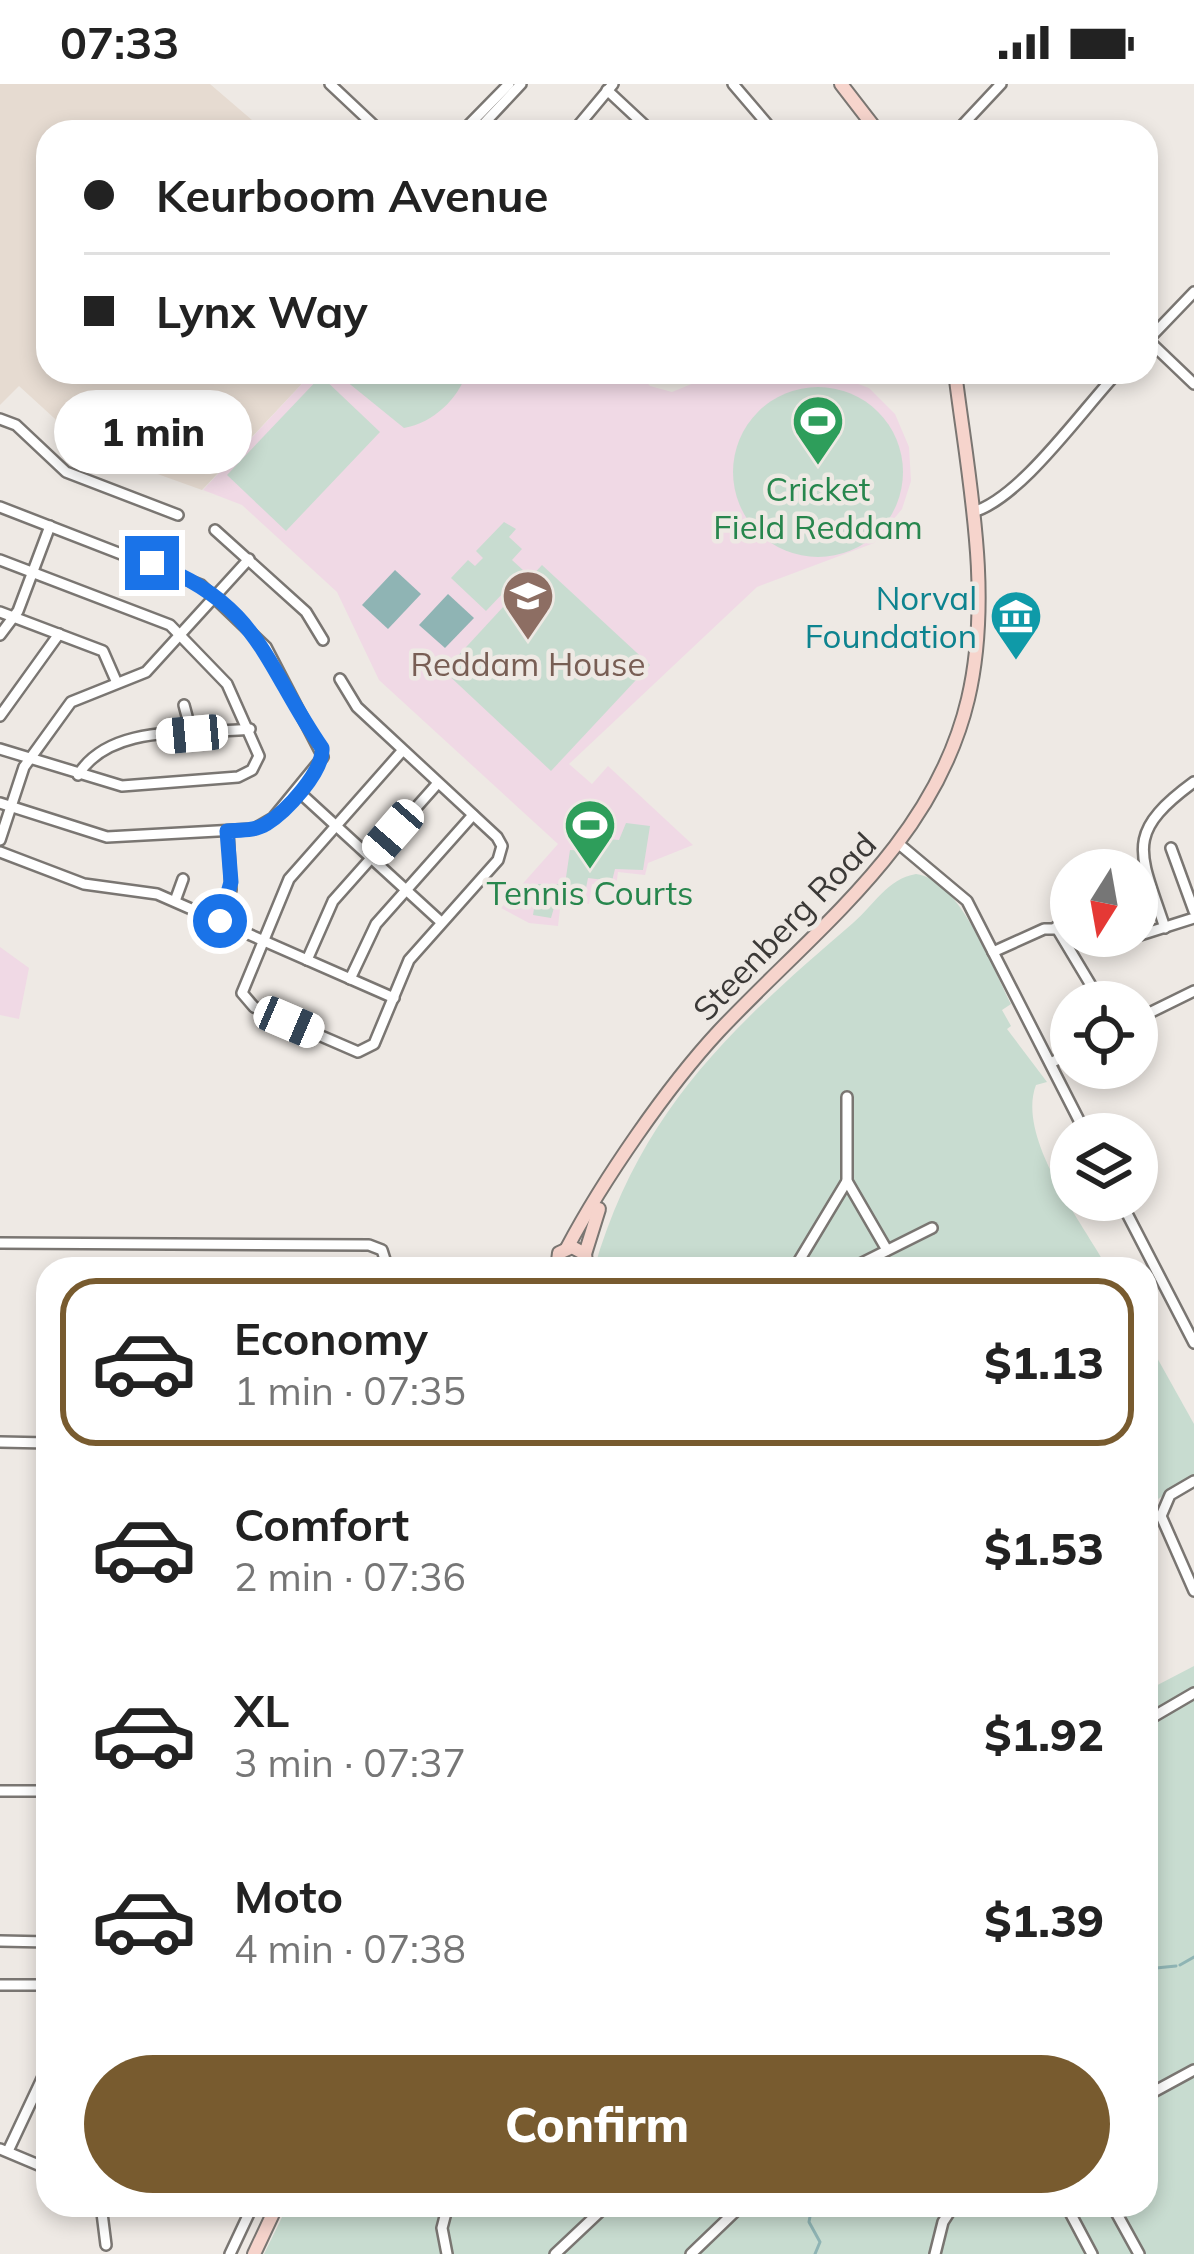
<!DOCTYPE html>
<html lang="en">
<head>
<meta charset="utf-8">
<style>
  body { margin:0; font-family:Mulish,sans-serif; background:#f2f2f2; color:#222; height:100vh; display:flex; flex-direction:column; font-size:45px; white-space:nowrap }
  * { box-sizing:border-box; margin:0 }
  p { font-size:39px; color:#767676 }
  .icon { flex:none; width:66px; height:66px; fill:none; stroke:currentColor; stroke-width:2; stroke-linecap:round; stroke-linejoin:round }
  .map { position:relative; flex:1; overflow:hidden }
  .panel { position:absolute; left:36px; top:1173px; width:1122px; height:960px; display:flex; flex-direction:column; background:#fff; border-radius:36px; box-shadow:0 6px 18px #0003 }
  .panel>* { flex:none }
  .banner { position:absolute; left:36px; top:36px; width:1122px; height:264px; border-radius:36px; box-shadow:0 6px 18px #0003; display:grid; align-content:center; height:264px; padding:0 48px; background:#fff }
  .needle { width:78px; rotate:191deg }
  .fabs { position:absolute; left:1050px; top:765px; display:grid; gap:24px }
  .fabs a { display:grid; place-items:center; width:108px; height:108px; border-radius:50%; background:#fff; box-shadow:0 6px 18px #0003; font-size:60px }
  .end { position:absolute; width:54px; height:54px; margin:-27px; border:15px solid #1a73e8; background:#fff; box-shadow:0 0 0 6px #fff }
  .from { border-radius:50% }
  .bubble { position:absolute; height:84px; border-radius:42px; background:#fff; box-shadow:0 6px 18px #0003; font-size:39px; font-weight:800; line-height:84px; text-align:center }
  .car { position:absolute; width:36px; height:72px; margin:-36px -18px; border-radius:15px; box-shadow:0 0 9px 3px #0007; background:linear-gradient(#fff 24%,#345 0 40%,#fff 0 76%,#345 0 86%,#fff 0) }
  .banner b { display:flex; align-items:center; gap:42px; height:114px; font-size:45px }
  .banner b+b { border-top:3px solid #e0e0e0 }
  .banner i { width:30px; height:30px; background:#222 }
  ul { padding:21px 0 0; list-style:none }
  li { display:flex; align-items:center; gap:36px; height:168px; margin:0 24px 18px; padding:0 24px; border:6px solid transparent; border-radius:36px }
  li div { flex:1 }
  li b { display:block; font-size:45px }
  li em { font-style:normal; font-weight:800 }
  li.active { border-color:#785b2f }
  li>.icon { width:108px; height:108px; stroke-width:1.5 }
  .action { display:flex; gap:24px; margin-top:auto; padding:24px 48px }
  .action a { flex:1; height:138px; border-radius:72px; background:#785b2f; color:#fff; font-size:48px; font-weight:800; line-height:138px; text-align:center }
  .status { display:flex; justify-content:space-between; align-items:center; height:84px; padding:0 60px; background:#fff; direction:ltr }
  .status svg { height:33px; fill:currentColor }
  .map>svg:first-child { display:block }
  .built { fill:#e6dbd1 }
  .education { fill:#f0d9e5 }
  .green { fill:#c8dcd0 }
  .water { fill:#8fb4b4 }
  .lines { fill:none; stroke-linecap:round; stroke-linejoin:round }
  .stream { stroke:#8fb4b4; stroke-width:3 }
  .minor-casing { stroke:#7a7672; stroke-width:14 }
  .secondary-casing { stroke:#7a7672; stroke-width:16 }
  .minor { stroke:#fff; stroke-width:9 }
  .secondary { stroke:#f6d4cc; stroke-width:12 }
  .route { stroke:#1a73e8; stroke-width:15 }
  .labels { text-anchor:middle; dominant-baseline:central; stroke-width:9; stroke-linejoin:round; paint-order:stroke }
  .leisure-label { font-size:33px; fill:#27864d; stroke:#eee9e4 }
  .culture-label { font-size:33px; fill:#0d838f; stroke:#eee9e4; text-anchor:end }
  .education-label { font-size:33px; fill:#785e54; stroke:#eee9e4 }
  .street-label { font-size:33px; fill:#3b3937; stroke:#eee9e4 }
</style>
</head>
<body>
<div class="status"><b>07:33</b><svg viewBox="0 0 49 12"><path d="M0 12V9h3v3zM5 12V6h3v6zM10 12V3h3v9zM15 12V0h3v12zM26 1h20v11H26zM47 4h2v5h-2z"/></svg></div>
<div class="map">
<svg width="1194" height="2170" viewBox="0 0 1194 2170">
  <rect width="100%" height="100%" fill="#eee9e4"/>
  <polygon class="built" points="0,0 210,0 260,43 255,48 48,48 48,288 313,288 202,406 88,365 19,302 0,321"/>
  <g class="education">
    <polygon points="313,288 638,288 650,302 672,308 694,299 688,290 740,298 829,289 869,304 895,330 909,363 911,397 902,425 874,459 757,503 569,680 592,700 608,682 693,761 648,779 645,791 618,788 616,802 592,800 589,820 561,816 558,842 529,839 501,824 558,760 379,596 337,508 242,421 203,406"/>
    <polygon points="0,863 29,884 19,935 0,931"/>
  </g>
  <g class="green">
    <path d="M335,288H467C458,315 433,339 404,344Z"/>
    <polygon points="321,292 380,348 286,447 227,391"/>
    <circle cx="818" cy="388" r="85"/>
    <polygon points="504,438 516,445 509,453 522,465 512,476 524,487 486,527 451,494 468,476 475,482 483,474 476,467"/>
    <polygon points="542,481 650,581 551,687 444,587"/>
    <polygon points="626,739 650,742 643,786 615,785 612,797 588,794 584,814 558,810 551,834 533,831 538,800 565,800 570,766 594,767 595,754 619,756"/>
    <path d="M916,790C960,795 993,885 1011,920L1002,926L1011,942L1007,945L1047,998L1036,1001C1016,1053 1082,1138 1108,1185H594C640,1026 732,943 853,839C874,821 887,795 916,790Z"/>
    <polygon points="1146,1254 1194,1340 1194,1391 1146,1423"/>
    <polygon points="1194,1582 1194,2170 264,2170 288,2121 1146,2121 1146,1607"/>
  </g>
  <g class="water">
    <polygon points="395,486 421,510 388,545 362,521"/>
    <polygon points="448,510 474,534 445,564 419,541"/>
  </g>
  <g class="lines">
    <g class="stream">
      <polyline points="1180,1881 1194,1873"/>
      <polyline points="1146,1885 1176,1882"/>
      <polyline points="812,2121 809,2138 820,2158 815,2170"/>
    </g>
    <g class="minor-casing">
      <g id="minor">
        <polyline points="330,0 381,48"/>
        <polyline points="733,0 774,48"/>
        <polyline points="607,6 652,48"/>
        <polyline points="462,48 509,0"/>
        <polyline points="476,48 521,0"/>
        <polyline points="573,48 613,0"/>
        <polyline points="956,48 1001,0"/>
        <polyline points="1148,256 1194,300"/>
        <polyline points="1146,258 1194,208"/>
        <polyline points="0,335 16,341 66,388 178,431"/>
        <polyline points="0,423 201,501 266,563 323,673 273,734 254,745 107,753 0,719"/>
        <path d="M973,428C1021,414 1082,326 1118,288"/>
        <polyline points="215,446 306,528 323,556"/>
        <polyline points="0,476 170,541 227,600 259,672 252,686 238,693 122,702 0,665"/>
        <polyline points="0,528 103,567 117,599"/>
        <polyline points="0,551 18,527 50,442"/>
        <polyline points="340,595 357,623 497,753 502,762 498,776 409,876 374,960 358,968 254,923 242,909 289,795 403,666"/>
        <polyline points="184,621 192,651"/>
        <polyline points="0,632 59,550"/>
        <path d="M78,691C111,638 194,651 250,645"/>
        <polyline points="298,707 441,838"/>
        <polyline points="0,756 24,683 71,618 146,588 249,475"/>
        <polyline points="899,760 967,817 1086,1050"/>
        <polyline points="1171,764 1194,827"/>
        <polyline points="0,768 84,800 157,810 394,914"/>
        <polyline points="175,817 183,795"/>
        <polyline points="220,837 231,806 228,747"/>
        <polyline points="1056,843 1101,918"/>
        <path d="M1165,844C1140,768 1123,750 1194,698"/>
        <polyline points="1137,852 1194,834"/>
        <polyline points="993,868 1044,845 1071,845"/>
        <polyline points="307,876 333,817 438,699"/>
        <polyline points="350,895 376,840 473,731"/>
        <polyline points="1137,935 1194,907"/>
        <polyline points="1051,979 1071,968"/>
        <polyline points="847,1013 847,1097 887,1166"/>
        <polyline points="1120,1116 1194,1259"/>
        <polyline points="0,1159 369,1161 382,1166 388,1185"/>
        <polyline points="794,1185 847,1097"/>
        <polyline points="850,1185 932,1144"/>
        <polyline points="0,1358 48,1359"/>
        <polyline points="1194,1397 1170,1411 1161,1432 1194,1507"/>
        <polyline points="1146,1637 1194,1609"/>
        <polyline points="0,1707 48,1707"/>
        <polyline points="0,1857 48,1858"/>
        <polyline points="0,1901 48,1901"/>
        <polyline points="1146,2012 1194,1986"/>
        <polyline points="0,2065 48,2085"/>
        <polyline points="8,2067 48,1982"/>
        <polyline points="101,2121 106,2161"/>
        <polyline points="1066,2121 1092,2170"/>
        <polyline points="1112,2121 1139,2170"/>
        <polyline points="230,2170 253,2121"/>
        <polyline points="447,2170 442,2144 448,2121"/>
        <polyline points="555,2170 607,2121"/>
        <polyline points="691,2170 742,2121"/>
        <polyline points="935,2170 943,2138 954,2121"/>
      </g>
    </g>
    <g class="secondary-casing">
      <g id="secondary">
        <polyline points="841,0 878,48"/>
        <path d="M567,1164C603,1096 667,1003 719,947C815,845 934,759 968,615C993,509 968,394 955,288"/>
        <polyline points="585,1170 599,1125"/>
        <polyline points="557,1185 559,1169 572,1163 585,1170 587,1185"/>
        <polyline points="254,2170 277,2121"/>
      </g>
    </g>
    <use href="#minor" class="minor"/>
    <use href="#secondary" class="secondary"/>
  </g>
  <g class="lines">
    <path class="route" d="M152,479C260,520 264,580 322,664C324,687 286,728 266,740C255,747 240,746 227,747L231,798L220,837"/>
  </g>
  <defs>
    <g id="stadium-pin" transform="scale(2.7)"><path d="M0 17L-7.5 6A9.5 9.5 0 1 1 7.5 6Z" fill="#2e9e5b" stroke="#eee9e4"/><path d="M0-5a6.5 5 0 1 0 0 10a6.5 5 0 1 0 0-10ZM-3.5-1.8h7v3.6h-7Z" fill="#fff"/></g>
    <g id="school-pin" transform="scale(2.7)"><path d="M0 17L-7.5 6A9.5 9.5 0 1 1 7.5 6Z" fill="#8d6e63" stroke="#eee9e4"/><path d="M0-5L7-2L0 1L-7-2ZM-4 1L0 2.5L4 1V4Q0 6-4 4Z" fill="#fff"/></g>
    <g id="museum-pin" transform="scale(2.7)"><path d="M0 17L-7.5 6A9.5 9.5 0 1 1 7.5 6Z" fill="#0f9aa8" stroke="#eee9e4"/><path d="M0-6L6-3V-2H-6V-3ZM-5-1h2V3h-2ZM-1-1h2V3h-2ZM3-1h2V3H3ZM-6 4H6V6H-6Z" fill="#fff"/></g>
  </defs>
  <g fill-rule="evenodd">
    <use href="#stadium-pin" x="818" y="337"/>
    <use href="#school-pin" x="528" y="512"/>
    <use href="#museum-pin" x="1016" y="532"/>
    <use href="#stadium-pin" x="590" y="741"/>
  </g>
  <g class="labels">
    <g class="leisure-label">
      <text x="818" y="404">Cricket<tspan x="818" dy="38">Field Reddam</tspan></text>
      <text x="590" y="808">Tennis Courts</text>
    </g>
    <g class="culture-label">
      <text x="977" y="513">Norval<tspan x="977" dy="38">Foundation</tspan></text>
    </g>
    <g class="education-label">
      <text x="528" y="579">Reddam House</text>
    </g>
    <g class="street-label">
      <text transform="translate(784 842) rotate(-46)">Steenberg Road</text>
    </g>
  </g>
</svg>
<div class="fabs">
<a><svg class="needle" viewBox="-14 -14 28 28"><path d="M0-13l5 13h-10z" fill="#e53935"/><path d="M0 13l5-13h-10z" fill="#767676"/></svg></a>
<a><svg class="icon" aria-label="locate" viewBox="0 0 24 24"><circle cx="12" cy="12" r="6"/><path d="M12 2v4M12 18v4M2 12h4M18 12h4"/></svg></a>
<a><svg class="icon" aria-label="layers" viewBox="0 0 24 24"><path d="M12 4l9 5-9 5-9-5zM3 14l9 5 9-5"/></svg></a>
</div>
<i class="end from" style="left:220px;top:837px"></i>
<i class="end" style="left:152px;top:479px"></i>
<div class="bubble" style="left:54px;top:306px;width:198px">1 min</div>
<i class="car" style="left:192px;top:650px;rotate:265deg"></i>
<i class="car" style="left:393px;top:748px;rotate:221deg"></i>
<i class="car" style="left:289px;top:938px;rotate:113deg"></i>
<div class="banner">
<b><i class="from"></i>Keurboom Avenue</b>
<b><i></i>Lynx Way</b>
</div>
<section class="panel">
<ul>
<li class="active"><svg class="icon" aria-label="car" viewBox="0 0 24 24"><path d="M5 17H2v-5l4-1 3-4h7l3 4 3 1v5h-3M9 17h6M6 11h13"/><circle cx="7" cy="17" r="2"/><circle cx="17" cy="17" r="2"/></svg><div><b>Economy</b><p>1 min · 07:35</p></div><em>$1.13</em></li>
<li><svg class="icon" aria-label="car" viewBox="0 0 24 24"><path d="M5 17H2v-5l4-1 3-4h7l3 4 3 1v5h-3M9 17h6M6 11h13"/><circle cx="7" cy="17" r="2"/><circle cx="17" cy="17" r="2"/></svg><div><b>Comfort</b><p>2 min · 07:36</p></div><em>$1.53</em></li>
<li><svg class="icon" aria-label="car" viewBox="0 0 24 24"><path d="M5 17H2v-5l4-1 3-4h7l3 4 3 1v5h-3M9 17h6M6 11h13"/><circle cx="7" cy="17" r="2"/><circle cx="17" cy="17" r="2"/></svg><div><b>XL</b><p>3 min · 07:37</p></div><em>$1.92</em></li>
<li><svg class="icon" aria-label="car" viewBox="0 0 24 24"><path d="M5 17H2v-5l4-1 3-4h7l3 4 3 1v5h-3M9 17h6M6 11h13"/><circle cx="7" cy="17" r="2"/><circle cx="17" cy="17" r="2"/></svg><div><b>Moto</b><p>4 min · 07:38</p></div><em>$1.39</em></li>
</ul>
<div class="action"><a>Confirm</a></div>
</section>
</div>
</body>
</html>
